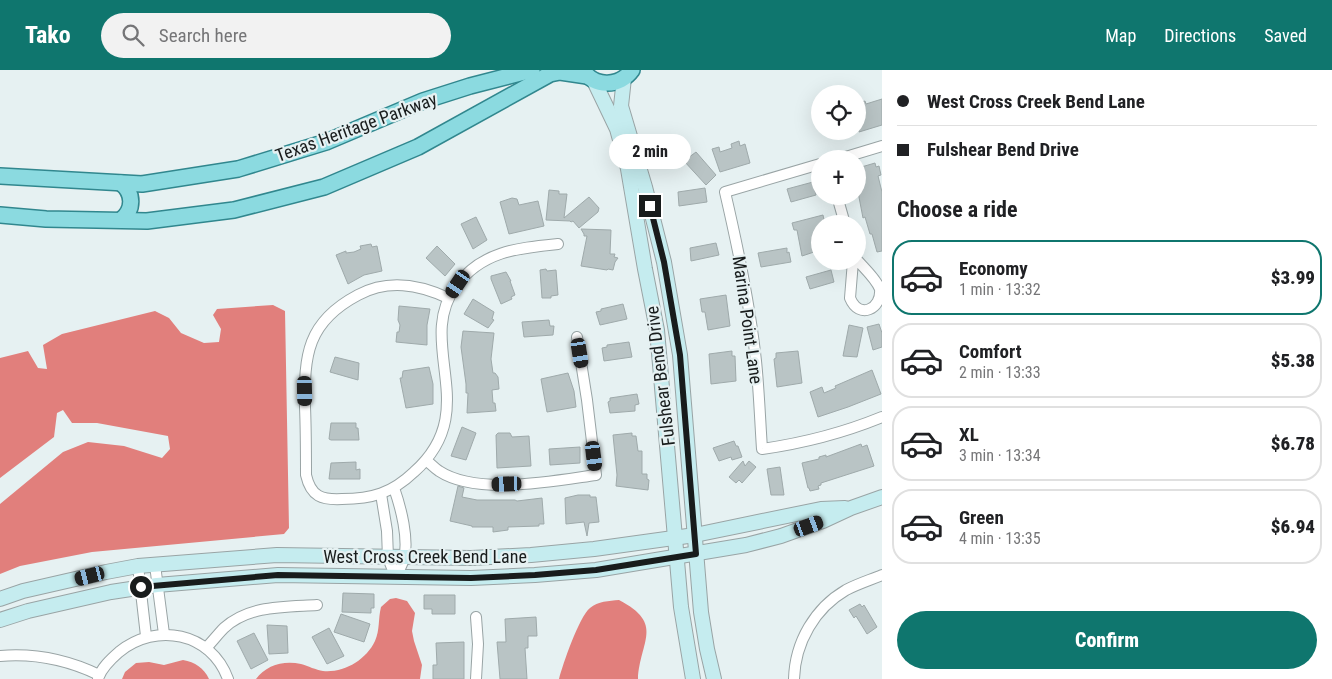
<!DOCTYPE html>
<html lang="en">
<head>
<meta charset="utf-8">
<style>
  body { margin:0; font-family:"Roboto Condensed",sans-serif; background:#f2f2f2; color:#202124; height:100vh; display:flex; flex-direction:column; font-size:19px; white-space:nowrap }
  * { box-sizing:border-box; margin:0 }
  p { font-size:16px; color:#757577 }
  .icon { flex:none; width:28px; height:28px; fill:none; stroke:currentColor; stroke-width:2; stroke-linecap:round; stroke-linejoin:round }
  .map { position:relative; flex:1; overflow:hidden }
  .panel { display:flex; flex-direction:column; background:#fff; width:450px }
  .panel>* { flex:none }
  .hud { display:grid; align-content:center; height:110px; padding:0 15px; background:#fff }
  .controls { position:absolute; left:811px; top:15px; display:grid; gap:10px }
  .controls a { display:grid; place-items:center; width:55px; height:55px; border-radius:50%; background:#fff; box-shadow:0 5px 20px #0002; font-size:25px }
  .end { position:absolute; width:22px; height:22px; margin:-11px; border:6px solid #181c1c; background:#fff; box-shadow:0 0 0 2px #fff }
  .from { border-radius:50% }
  .bubble { position:absolute; height:35px; border-radius:18px; background:#fff; box-shadow:0 5px 20px #0002; font-size:16px; font-weight:800; line-height:35px; text-align:center }
  .car { position:absolute; width:15px; height:30px; margin:-15px -8px; border-radius:6px; box-shadow:0 0 4px 1px #0007; background:linear-gradient(#222 24%,#8ab4d8 0 40%,#222 0 76%,#8ab4d8 0 86%,#222 0) }
  .hud b { display:flex; align-items:center; gap:18px; height:48px; font-size:19px }
  .hud b+b { border-top:1px solid #e0e0e0 }
  .hud i { width:12px; height:12px; background:#202124 }
  ul { padding:0; list-style:none }
  li { display:flex; align-items:center; gap:15px; height:75px; margin:0 10px 8px; padding:0 5px; border:2px solid #e0e0e0; border-radius:20px }
  li div { flex:1 }
  li b { display:block; font-size:19px }
  li em { font-style:normal; font-weight:800 }
  li.selected { border-color:#0f766e }
  li>.icon { width:45px; height:45px; stroke-width:1.5 }
  h2 { padding:0 15px; font-size:22px; line-height:60px }
  .cta { display:flex; gap:10px; margin-top:auto; padding:10px 15px }
  .cta a { flex:1; height:58px; border-radius:30px; background:#0f766e; color:#fff; font-size:20px; font-weight:800; line-height:58px; text-align:center }
  header { display:flex; align-items:center; gap:30px; box-sizing:border-box; height:70px; padding:0 25px; background:#0f766e; color:#fff }
  header strong { font-size:24px }
  nav { display:flex; gap:28px; margin-inline-start:auto; font-size:18px }
  .search { width:350px; height:45px; background:#f2f2f2; display:flex; align-items:center; gap:12px; box-sizing:border-box; padding:0 18px; border-radius:28px; color:#757577; font-size:19px }
  main { display:flex; flex:1; min-height:0 }
  .map>svg:first-child { display:block }
  .water { fill:#e17f7c }
  .building { fill:#b9c4c5; stroke:#9faaab }
  .lines { fill:none; stroke-linecap:round; stroke-linejoin:round }
  .minor-casing { stroke:#99a4a5; stroke-width:12 }
  .secondary-casing { stroke:#99a4a5; stroke-width:16 }
  .primary-casing { stroke:#31878e; stroke-width:18 }
  .minor { stroke:#fff; stroke-width:10 }
  .secondary { stroke:#c5ecef; stroke-width:14 }
  .primary { stroke:#8bdae0; stroke-width:15 }
  .route { stroke:#181c1c; stroke-width:6 }
  .labels { text-anchor:middle; dominant-baseline:central; stroke-width:4.5; stroke-linejoin:round; paint-order:stroke }
  .street-label { font-size:18px; fill:#181c1c; stroke:#e6f1f2 }
</style>
</head>
<body>
<header>
<strong>Tako</strong>
<div class="search"><svg class="icon" aria-label="search" viewBox="0 0 24 24"><circle cx="10" cy="10" r="6"/><path d="M15 15l6 6"/></svg>Search here</div>
<nav><a>Map</a><a>Directions</a><a>Saved</a></nav>
</header>
<main>
<div class="map">
<svg width="882" height="609" viewBox="0 0 882 609">
  <rect width="100%" height="100%" fill="#e6f1f2"/>
  <g class="water">
    <polygon points="273,235 285,241 289,458 284,464 92,482 20,496 0,504 0,434 63,382 88,372 124,376 162,388 170,379 168,366 97,353 72,353 63,340 57,343 54,367 0,408 0,288 28,281 38,298 47,299 43,275 62,264 155,241 169,248 181,263 204,273 219,272 221,259 213,245 217,239"/>
    <path d="M396,528L407,531L415,543L412,561L414,571L422,595L420,609H256C266,595 284,590 301,594C308,596 316,600 323,601C344,603 366,590 375,571C380,560 378,549 381,537L390,529Z"/>
    <path d="M619,530C665,554 640,571 638,609H559C563,594 579,547 590,538C598,531 609,531 619,530Z"/>
    <path d="M183,590C195,592 204,598 209,609H122L125,602L136,593L149,592L164,595Z"/>
  </g>
  <g class="building">
    <polygon points="882,29 882,55 859,62 858,33 865,31 866,34"/>
    <polygon points="739,71 740,76 745,74 750,93 720,102 712,79 719,77 720,82 732,78 731,74"/>
    <polygon points="696,82 716,105 706,115 684,91"/>
    <polygon points="875,93 876,97 879,96 881,105 878,106 882,122 882,181 877,182 872,164 870,164 865,147 863,148 858,122 858,98"/>
    <polygon points="813,112 816,125 791,132 787,119"/>
    <polygon points="705,118 707,132 679,136 678,122"/>
    <polygon points="549,120 559,121 559,124 567,124 564,148 589,127 599,138 598,142 579,158 573,151 571,152 570,151 546,150"/>
    <polygon points="512,128 517,129 519,135 538,131 544,156 509,164 500,132"/>
    <polygon points="823,145 825,154 820,154 820,180 802,186 797,160 794,160 792,153"/>
    <polygon points="476,147 487,170 473,179 461,154"/>
    <polygon points="581,159 611,160 610,184 615,184 614,187 618,188 615,192 613,200 608,199 607,200 581,196 587,166 584,166 584,164"/>
    <polygon points="716,173 719,185 691,191 690,178"/>
    <polygon points="371,174 372,177 377,176 382,201 364,205 348,214 336,185 346,181 346,183 354,182 361,179 360,176"/>
    <polygon points="437,176 455,194 445,206 426,188"/>
    <polygon points="787,178 787,183 789,182 791,192 761,197 758,183"/>
    <polygon points="546,199 547,201 556,200 558,225 551,226 551,228 542,228 540,200"/>
    <polygon points="831,200 834,212 810,219 806,207"/>
    <polygon points="506,202 511,211 510,211 515,225 511,227 512,229 501,234 491,209 491,206"/>
    <polygon points="726,225 730,256 708,260 705,242 702,242 700,229"/>
    <polygon points="473,229 494,242 492,249 494,250 488,258 464,244"/>
    <polygon points="623,234 627,249 600,255 596,242 601,241 601,239"/>
    <polygon points="399,236 430,239 427,255 427,275 396,272 397,262 399,262 400,255 398,250"/>
    <polygon points="549,250 550,256 554,256 553,265 524,267 522,252"/>
    <polygon points="879,254 882,263 882,277 873,280 867,257"/>
    <polygon points="849,255 863,258 857,287 843,286"/>
    <polygon points="463,261 494,263 491,289 493,303 495,303 498,307 499,319 492,320 493,333 495,333 496,341 467,343 468,323 466,323 466,314 461,277"/>
    <polygon points="629,272 632,287 604,291 602,278 607,277 607,275"/>
    <polygon points="732,281 732,286 735,286 736,311 711,314 709,284"/>
    <polygon points="798,281 802,313 777,317 774,289 776,288 776,283"/>
    <polygon points="335,287 359,293 358,310 330,302"/>
    <polygon points="429,297 433,314 433,334 406,338 400,308 402,308 403,301"/>
    <polygon points="872,300 881,324 848,337 818,347 810,322 822,317 824,323 836,318 835,316"/>
    <polygon points="568,303 574,321 576,337 547,342 541,309"/>
    <polygon points="637,324 639,334 635,335 635,341 610,343 608,332 610,331 610,328"/>
    <polygon points="331,353 356,353 356,358 358,358 359,370 331,370 329,369"/>
    <polygon points="462,357 476,363 466,390 451,386"/>
    <polygon points="498,363 510,363 512,367 529,366 531,396 497,398 496,365"/>
    <polygon points="632,363 632,366 636,366 638,381 642,381 642,404 647,404 647,409 649,410 648,420 616,416 617,405 613,365"/>
    <polygon points="734,371 736,376 738,376 742,387 732,390 731,387 719,391 713,378"/>
    <polygon points="861,374 862,377 867,375 874,396 821,413 821,415 818,416 819,419 810,421 809,418 808,418 802,393 819,389 819,387 826,385 826,387"/>
    <polygon points="580,377 580,393 550,395 549,379"/>
    <polygon points="743,391 745,396 749,391 756,397 742,413 739,410 736,413 729,407"/>
    <polygon points="356,392 356,400 360,399 360,409 329,409 331,393"/>
    <polygon points="780,397 784,425 771,425 767,399"/>
    <polygon points="458,416 464,418 462,427 477,430 515,430 517,431 542,428 544,454 539,454 539,456 508,457 508,460 493,462 493,457 472,457 472,456 450,451"/>
    <polygon points="578,425 590,425 590,427 596,427 599,452 589,453 587,466 584,452 566,454 565,428"/>
    <polygon points="343,523 374,524 374,538 371,538 371,543 342,542"/>
    <polygon points="424,525 455,525 455,544 432,544 432,539 424,539"/>
    <polygon points="860,534 862,537 864,535 877,557 867,564 856,546 854,548 849,540"/>
    <polygon points="341,544 370,554 364,572 334,562"/>
    <polygon points="536,547 537,566 528,566 528,578 525,578 527,609 500,609 497,572 506,572 505,549"/>
    <polygon points="267,555 287,556 288,583 269,584"/>
    <polygon points="329,558 344,586 327,594 312,567"/>
    <polygon points="254,563 268,590 251,599 237,571"/>
    <polygon points="464,572 464,609 433,609 433,595 437,595 436,573"/>
  </g>
  <g class="lines">
    <g class="minor-casing">
      <g id="minor">
        <polyline points="839,89 882,76"/>
        <path d="M820,94L725,122C738,178 750,234 756,291C759,320 760,349 762,379C804,373 843,363 882,347"/>
        <polyline points="837,126 845,154"/>
        <path d="M853,191L850,228C859,250 882,239 880,219C876,209 865,199 858,191"/>
        <path d="M448,228C418,214 388,209 358,225C307,252 304,285 305,337C306,360 306,383 306,405C311,427 322,430 342,429C372,429 392,423 414,402C484,340 414,274 456,216C482,181 518,178 558,174"/>
        <path d="M427,391C431,394 434,398 439,401C477,426 553,411 596,405L587,330L577,267"/>
        <path d="M394,418C401,438 409,469 404,489C402,495 398,502 396,508"/>
        <polyline points="381,424 387,461 388,488 396,508"/>
        <polyline points="155,495 164,564"/>
        <polyline points="138,496 146,566"/>
        <polyline points="476,547 478,574 476,609"/>
        <path d="M206,578C212,572 218,564 224,558C249,535 285,537 317,535"/>
        <path d="M0,586C35,583 68,590 99,605"/>
        <path d="M98,609C101,598 111,589 119,582C156,552 211,562 228,609"/>
        <path d="M794,609C795,572 815,538 846,520C857,514 870,510 882,505"/>
      </g>
    </g>
    <g class="secondary-casing">
      <g id="secondary">
        <polyline points="624,8 621,36 645,117 664,192 680,285 701,542 707,579 714,609"/>
        <polyline points="594,11 617,59 628,99 645,199 657,260 681,537 693,609"/>
        <polyline points="0,529 23,521 106,502 138,496 277,485 471,488 531,485 594,479 695,465 821,439 845,438"/>
        <polyline points="0,550 28,541 111,522 157,515 278,505 471,508 535,505 596,500 746,475 781,466 823,451 851,438 882,427"/>
      </g>
    </g>
    <g class="primary-casing">
      <g id="primary">
        <path d="M583,0C594,18 620,17 632,0"/>
        <polyline points="0,106 142,114 238,99 326,72 423,31 470,16 532,0"/>
        <polyline points="0,145 46,149 147,151 234,140 324,117 418,77 550,4 560,2 587,6"/>
        <path d="M121,150C134,140 134,123 121,113"/>
      </g>
    </g>
    <use href="#minor" class="minor"/>
    <use href="#secondary" class="secondary"/>
    <use href="#primary" class="primary"/>
  </g>
  <g class="lines">
    <polyline class="route" points="141,517 278,505 471,508 535,505 596,500 696,484 680,285 664,192 650,136"/>
  </g>
  <g class="labels">
    <g class="street-label">
      <text transform="translate(356 57) rotate(-20)">Texas Heritage Parkway</text>
      <text transform="translate(748 250) rotate(82)">Marina Point Lane</text>
      <text transform="translate(660 306) rotate(-97)">Fulshear Bend Drive</text>
      <text x="425" y="486">West Cross Creek Bend Lane</text>
    </g>
  </g>
</svg>
<div class="controls">
<a><svg class="icon" aria-label="locate" viewBox="0 0 24 24"><circle cx="12" cy="12" r="6"/><path d="M12 2v4M12 18v4M2 12h4M18 12h4"/></svg></a>
<a>+</a>
<a>−</a>
</div>
<i class="end from" style="left:141px;top:517px"></i>
<i class="end" style="left:650px;top:136px"></i>
<div class="bubble" style="left:609px;top:64px;width:82px">2 min</div>
<i class="car" style="left:458px;top:214px;rotate:214deg"></i>
<i class="car" style="left:580px;top:283px;rotate:171deg"></i>
<i class="car" style="left:305px;top:321px;rotate:179deg"></i>
<i class="car" style="left:594px;top:386px;rotate:173deg"></i>
<i class="car" style="left:507px;top:414px;rotate:268deg"></i>
<i class="car" style="left:809px;top:456px;rotate:70deg"></i>
<i class="car" style="left:90px;top:506px;rotate:256deg"></i>
</div>
<section class="panel">
<div class="hud">
<b><i class="from"></i>West Cross Creek Bend Lane</b>
<b><i></i>Fulshear Bend Drive</b>
</div>
<h2>Choose a ride</h2>
<ul>
<li class="selected"><svg class="icon" aria-label="car" viewBox="0 0 24 24"><path d="M5 17H2v-5l4-1 3-4h7l3 4 3 1v5h-3M9 17h6M6 11h13"/><circle cx="7" cy="17" r="2"/><circle cx="17" cy="17" r="2"/></svg><div><b>Economy</b><p>1 min · 13:32</p></div><em>$3.99</em></li>
<li><svg class="icon" aria-label="car" viewBox="0 0 24 24"><path d="M5 17H2v-5l4-1 3-4h7l3 4 3 1v5h-3M9 17h6M6 11h13"/><circle cx="7" cy="17" r="2"/><circle cx="17" cy="17" r="2"/></svg><div><b>Comfort</b><p>2 min · 13:33</p></div><em>$5.38</em></li>
<li><svg class="icon" aria-label="car" viewBox="0 0 24 24"><path d="M5 17H2v-5l4-1 3-4h7l3 4 3 1v5h-3M9 17h6M6 11h13"/><circle cx="7" cy="17" r="2"/><circle cx="17" cy="17" r="2"/></svg><div><b>XL</b><p>3 min · 13:34</p></div><em>$6.78</em></li>
<li><svg class="icon" aria-label="car" viewBox="0 0 24 24"><path d="M5 17H2v-5l4-1 3-4h7l3 4 3 1v5h-3M9 17h6M6 11h13"/><circle cx="7" cy="17" r="2"/><circle cx="17" cy="17" r="2"/></svg><div><b>Green</b><p>4 min · 13:35</p></div><em>$6.94</em></li>
</ul>
<div class="cta"><a>Confirm</a></div>
</section>
</main>
</body>
</html>
